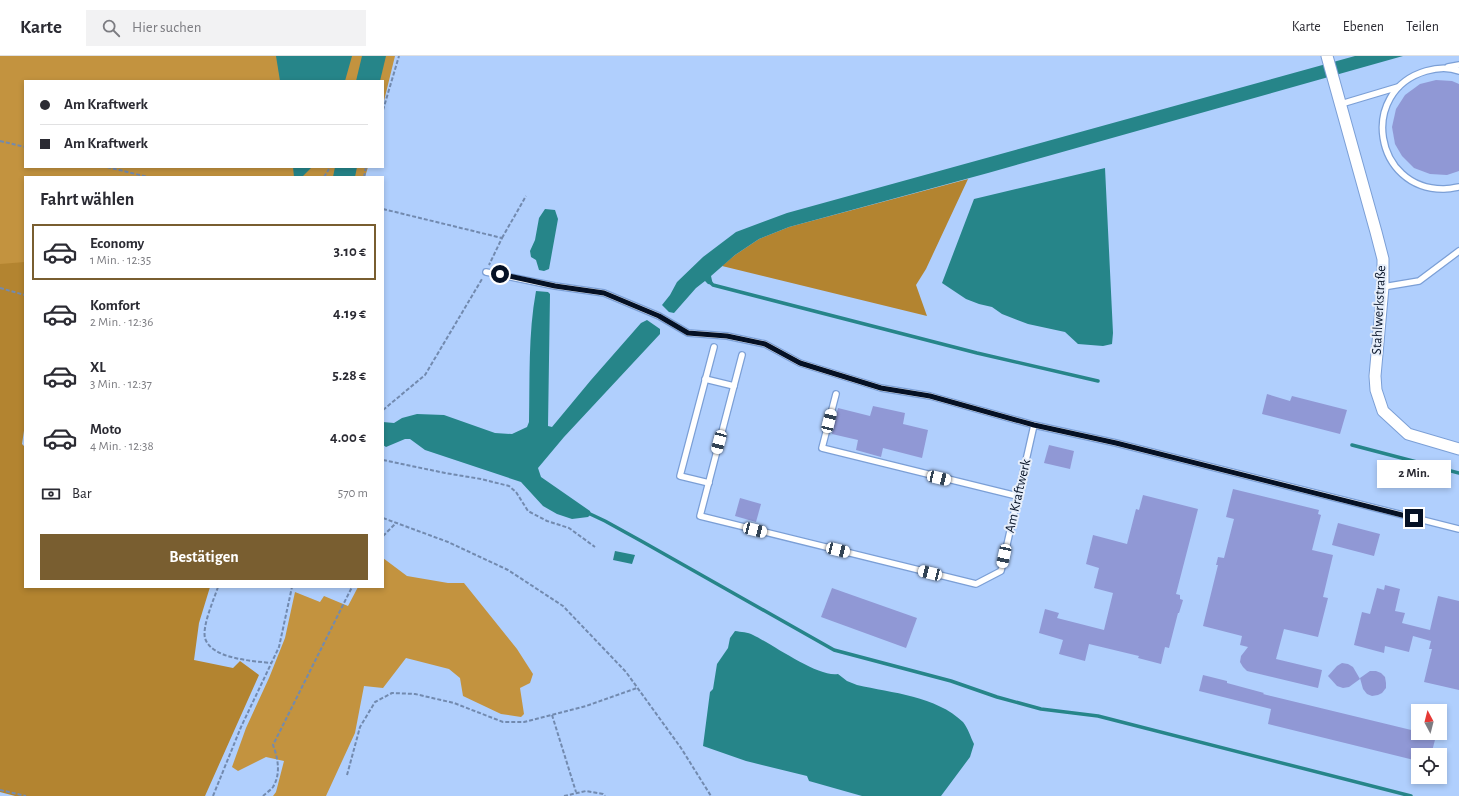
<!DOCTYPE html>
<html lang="de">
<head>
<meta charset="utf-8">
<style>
  body { margin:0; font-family:"Alegreya Sans",sans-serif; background:#f2f2f3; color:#2b2b33; height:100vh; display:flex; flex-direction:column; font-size:15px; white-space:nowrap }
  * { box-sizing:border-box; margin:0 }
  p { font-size:13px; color:#7c7c81 }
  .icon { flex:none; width:22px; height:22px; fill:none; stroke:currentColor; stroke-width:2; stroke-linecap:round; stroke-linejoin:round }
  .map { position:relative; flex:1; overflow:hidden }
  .side { position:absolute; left:24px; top:120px; width:360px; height:412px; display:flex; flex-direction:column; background:#fff; border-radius:0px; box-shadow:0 2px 6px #0003 }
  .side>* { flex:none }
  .hud { position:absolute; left:24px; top:24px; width:360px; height:88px; border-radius:0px; box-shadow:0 2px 6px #0003; display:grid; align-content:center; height:88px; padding:0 16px; background:#fff }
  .needle { width:26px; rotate:353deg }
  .buttons { position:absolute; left:1411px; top:648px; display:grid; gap:8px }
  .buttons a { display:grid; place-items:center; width:36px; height:36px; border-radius:0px; background:#fff; box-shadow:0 2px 6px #0003; font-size:20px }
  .end { position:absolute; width:18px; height:18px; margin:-9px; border:5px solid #051125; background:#fff; box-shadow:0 0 0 2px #fff }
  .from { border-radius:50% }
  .bubble { position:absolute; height:28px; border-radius:0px; background:#fff; box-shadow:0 2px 6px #0003; font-size:13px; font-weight:600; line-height:28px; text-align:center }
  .car { position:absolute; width:12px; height:24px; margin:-12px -6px; border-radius:5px; box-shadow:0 0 3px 1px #0007; background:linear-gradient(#fff 24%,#345 0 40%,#fff 0 76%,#345 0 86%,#fff 0) }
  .hud b { display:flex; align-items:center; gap:14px; height:38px; font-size:15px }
  .hud b+b { border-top:1px solid #e1e1e2 }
  .hud i { width:10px; height:10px; background:#2b2b33 }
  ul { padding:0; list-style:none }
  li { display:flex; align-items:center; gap:12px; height:56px; margin:0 8px 6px; padding:0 8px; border:2px solid transparent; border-radius:0px }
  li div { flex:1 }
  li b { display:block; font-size:15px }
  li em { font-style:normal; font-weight:600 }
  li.on { border-color:#795e30 }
  li>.icon { width:36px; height:36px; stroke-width:1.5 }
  h2 { padding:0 16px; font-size:18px; line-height:48px }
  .pay { display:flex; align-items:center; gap:10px; height:44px; padding:0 16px; font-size:15px }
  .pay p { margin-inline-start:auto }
  .primary-button { display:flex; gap:8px; margin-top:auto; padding:8px 16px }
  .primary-button a { flex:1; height:46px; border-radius:0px; background:#795e30; color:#fff; font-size:16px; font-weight:600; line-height:46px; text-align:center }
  header { display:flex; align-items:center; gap:24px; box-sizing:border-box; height:56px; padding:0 20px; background:#fff; border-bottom:1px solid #e1e1e2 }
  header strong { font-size:19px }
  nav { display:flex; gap:22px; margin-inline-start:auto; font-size:14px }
  .search { width:280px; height:36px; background:#f2f2f3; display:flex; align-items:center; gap:10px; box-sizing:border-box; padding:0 14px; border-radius:0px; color:#7c7c81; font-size:15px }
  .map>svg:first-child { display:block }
  .green { fill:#c3933f }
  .forest { fill:#b38430 }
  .water { fill:#268589 }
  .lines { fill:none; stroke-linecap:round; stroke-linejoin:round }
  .stream { stroke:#268589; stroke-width:3.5 }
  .building { fill:#9098d5 }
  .lane-casing { stroke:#7b9fd6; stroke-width:8 }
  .street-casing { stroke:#7b9fd6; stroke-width:13 }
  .path { stroke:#728aaf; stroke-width:2; stroke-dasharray:4 2; stroke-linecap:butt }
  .lane { stroke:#fff; stroke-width:5.5 }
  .street { stroke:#fff; stroke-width:11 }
  .route { stroke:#051125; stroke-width:5 }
  .labels { text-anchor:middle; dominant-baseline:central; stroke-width:4; stroke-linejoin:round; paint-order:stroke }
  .street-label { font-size:14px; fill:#051125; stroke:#e6eefa }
</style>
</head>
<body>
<header>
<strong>Karte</strong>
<div class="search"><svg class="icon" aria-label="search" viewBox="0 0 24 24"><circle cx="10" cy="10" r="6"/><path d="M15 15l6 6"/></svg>Hier suchen</div>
<nav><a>Karte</a><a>Ebenen</a><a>Teilen</a></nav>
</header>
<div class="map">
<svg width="1459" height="740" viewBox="0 0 1459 740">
  <rect width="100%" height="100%" fill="#b0cffd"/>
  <g class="green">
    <polygon points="0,0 395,0 383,49 383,25 25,25 25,111 368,111 365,121 25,121 25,230 0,224"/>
    <polygon points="383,502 407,520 448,527 464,527 517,593 533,618 530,627 520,632 524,658 521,661 501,658 463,640 460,622 449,613 406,602 383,632 364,630 355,677 326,740 273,740 276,736 284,705 266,701 238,715 232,711 246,672 269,622 285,582 295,536 320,546 324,540 348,550 358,531 383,531"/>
  </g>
  <g class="forest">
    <polygon points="968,123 926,213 916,229 927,260 722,210 735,199 759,183 789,171"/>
    <polygon points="25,206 25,368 22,388 25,391 25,531 210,531 199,567 194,604 233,612 240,605 259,619 205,740 15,740 0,736 0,208"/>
  </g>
  <g class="water">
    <polygon points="276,0 352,0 345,25 280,25"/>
    <polygon points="362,0 386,0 380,25 356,25"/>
    <polygon points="1355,0 1403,0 988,117 789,171 759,183 735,199 711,220 713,229 708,228 705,225 696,232 674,257 669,256 662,249 670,239 677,226 703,201 736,176 787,157"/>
    <polygon points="293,111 312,111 302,121 294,121"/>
    <polygon points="335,111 357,111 355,121 333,121"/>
    <polygon points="1105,112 1113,277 1112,288 1103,290 1078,288 1065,276 1028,268 1002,258 992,251 979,248 966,243 942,227 974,143"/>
    <polygon points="545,153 555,154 558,163 549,213 544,215 539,214 536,204 531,201 530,195 535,184 539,162"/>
    <path d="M536,235L548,236L550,238L548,370L552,371L591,324L641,267L647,264L660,273V278L564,381L538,412L541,421L590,455L591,458L588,461L572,463L557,458L543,450L521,426L425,394L410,383H405L386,391L383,389V366L394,367L402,362L417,358L444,359L495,377L512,378L527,371L529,366C530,323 528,278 536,235Z"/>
    <polygon points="615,495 635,499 632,508 613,504"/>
    <path d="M735,575C741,576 748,576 753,579C772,588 819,622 838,618L847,625L857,629C892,637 936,640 963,666C968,672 971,682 974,688L970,701L941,740H862L809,725L807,720L746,705L703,690L710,636L713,633L717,608L728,592L730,582Z"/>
  </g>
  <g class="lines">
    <g class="stream">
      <polyline points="711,227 713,229 977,297 1098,325"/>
      <polyline points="1352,389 1459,417"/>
      <polyline points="588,457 605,465 643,486 834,594 951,625 997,641 1041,653 1098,660 1411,740"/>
    </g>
  </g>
  <g class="building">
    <polygon points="1436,24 1452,25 1459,28 1459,115 1447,119 1430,118 1414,112 1402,100 1395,88 1392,71 1396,53 1405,39 1420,28"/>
    <polygon points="1267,338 1290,345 1292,340 1347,354 1340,378 1262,358"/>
    <polygon points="873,350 905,357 903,368 928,374 922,402 883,392 881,401 856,394 858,384 832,378 838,352 870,360"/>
    <polygon points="1049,389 1074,395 1070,413 1044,407"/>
    <polygon points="1233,433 1319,454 1318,458 1321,459 1312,494 1333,499 1323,541 1328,542 1318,581 1284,573 1276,603 1322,614 1318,632 1247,615 1243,611 1240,606 1241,600 1248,591 1240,589 1242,580 1203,570 1218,509 1216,509 1218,501 1224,502 1234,463 1226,461"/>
    <polygon points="1143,439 1198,453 1176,538 1180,539 1180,543 1183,544 1179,557 1178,557 1169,592 1165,591 1161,608 1138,602 1139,600 1089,588 1085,605 1059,598 1063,584 1039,577 1045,553 1059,557 1057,562 1104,574 1113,537 1094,532 1099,512 1086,508 1093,479 1127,488 1136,453 1139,454"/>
    <polygon points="740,442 761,448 756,466 735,460"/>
    <polygon points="1338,467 1380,478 1374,500 1332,489"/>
    <polygon points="1385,529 1400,533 1395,555 1405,557 1402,567 1430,574 1438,540 1459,545 1459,634 1424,626 1432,593 1429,593 1431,585 1413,580 1409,596 1385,590 1384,597 1354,589 1362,556 1370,558 1377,532 1384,534"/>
    <polygon points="832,532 917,562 906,592 821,561"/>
    <polygon points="1342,607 1348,608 1353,611 1360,623 1349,631 1343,632 1337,630 1328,620 1337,610"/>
    <polygon points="1370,615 1376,615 1381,617 1385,621 1386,627 1386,632 1382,637 1378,639 1372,640 1367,638 1363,633 1360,622"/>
    <polygon points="1203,619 1227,625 1227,627 1264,637 1263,638 1436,680 1431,699 1418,699 1418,705 1268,668 1271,653 1199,635"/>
  </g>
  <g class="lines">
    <g class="lane-casing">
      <g id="lane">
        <polyline points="1448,11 1459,9"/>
        <path d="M1459,15C1449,11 1436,12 1426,15C1358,35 1374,134 1444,133C1449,133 1454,132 1459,131"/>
        <polyline points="1341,48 1398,31"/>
        <polyline points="486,216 555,230 604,237 659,260 688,277 727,280 765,288 800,307 881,332 930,340 1034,369 1116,387 1459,473"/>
        <polyline points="1383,231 1419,225 1459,195"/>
        <polyline points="742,299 700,460 976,528 1001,515 1034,369"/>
        <polyline points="705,323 734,330"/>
        <polyline points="836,338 822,392 1017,440"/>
        <polyline points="709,427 680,420 714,291"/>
      </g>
    </g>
    <g class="street-casing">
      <polyline id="street" points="1327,0 1376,176 1383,203 1383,231 1375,320 1376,334 1383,355 1408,378 1459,393"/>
    </g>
    <g class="path">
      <polyline points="383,54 399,0"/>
      <polyline points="0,85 25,91"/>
      <polyline points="107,111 148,121"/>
      <polyline points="324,121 329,113"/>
      <polyline points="364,121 366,111"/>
      <polyline points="383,153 502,182 489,209"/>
      <polyline points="502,182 526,140"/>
      <polyline points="0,232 25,239"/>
      <polyline points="383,354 425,319 482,223"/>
      <polyline points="383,404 445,417 481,423 509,430 516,436 528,455 547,465 569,472 595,491"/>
      <polyline points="383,462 448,486 508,514 563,550 626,616 681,692 711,740"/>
      <polyline points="383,480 396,467"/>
      <path d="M218,531C214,543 202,570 205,582C211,603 253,605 271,607"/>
      <polyline points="552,659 576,736"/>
      <polyline points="347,719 360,671 375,646 392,637 415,638 454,647 503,666 524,666 586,650 637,632"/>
      <polyline points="0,734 26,740"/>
      <polyline points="213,740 241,671 279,591 292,531"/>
      <path d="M263,740C266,737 271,734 273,731C281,718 278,702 273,689L352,531"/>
      <polyline points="564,740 586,735 603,738 605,740"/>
    </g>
    <use href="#lane" class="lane"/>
    <use href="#street" class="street"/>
  </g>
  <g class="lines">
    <polyline class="route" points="500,218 555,230 604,237 659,260 688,277 727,280 765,288 800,307 881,332 930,340 1034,369 1116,387 1414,462"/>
  </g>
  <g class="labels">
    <g class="street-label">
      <text transform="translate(1379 254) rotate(-87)">Stahlwerkstraße</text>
      <text transform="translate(1018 440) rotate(-77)">Am Kraftwerk</text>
    </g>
  </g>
</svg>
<div class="buttons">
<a><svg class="needle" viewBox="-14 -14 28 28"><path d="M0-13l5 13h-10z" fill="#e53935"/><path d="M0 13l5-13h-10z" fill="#7c7c81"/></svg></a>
<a><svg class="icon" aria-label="locate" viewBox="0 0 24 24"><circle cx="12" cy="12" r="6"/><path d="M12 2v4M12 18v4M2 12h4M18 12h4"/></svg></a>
</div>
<i class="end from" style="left:500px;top:218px"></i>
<i class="end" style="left:1414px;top:462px"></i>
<div class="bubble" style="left:1377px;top:404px;width:74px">2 Min.</div>
<i class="car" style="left:829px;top:365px;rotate:14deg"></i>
<i class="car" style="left:719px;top:386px;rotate:195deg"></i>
<i class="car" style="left:939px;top:422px;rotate:103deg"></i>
<i class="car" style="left:755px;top:474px;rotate:104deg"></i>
<i class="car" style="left:838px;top:494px;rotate:104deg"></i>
<i class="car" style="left:1004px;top:500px;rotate:192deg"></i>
<i class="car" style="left:930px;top:517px;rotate:284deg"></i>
<div class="hud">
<b><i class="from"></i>Am Kraftwerk</b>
<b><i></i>Am Kraftwerk</b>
</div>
<section class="side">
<h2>Fahrt wählen</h2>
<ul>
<li class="on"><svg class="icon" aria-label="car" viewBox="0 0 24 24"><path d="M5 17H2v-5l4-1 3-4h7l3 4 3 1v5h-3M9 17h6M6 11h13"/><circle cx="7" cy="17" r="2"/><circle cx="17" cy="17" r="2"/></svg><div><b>Economy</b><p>1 Min. · 12:35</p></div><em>3.10 €</em></li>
<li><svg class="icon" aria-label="car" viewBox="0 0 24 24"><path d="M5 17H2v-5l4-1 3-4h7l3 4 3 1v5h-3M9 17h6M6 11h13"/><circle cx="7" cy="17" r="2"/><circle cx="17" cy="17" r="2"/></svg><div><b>Komfort</b><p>2 Min. · 12:36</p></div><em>4.19 €</em></li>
<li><svg class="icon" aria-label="car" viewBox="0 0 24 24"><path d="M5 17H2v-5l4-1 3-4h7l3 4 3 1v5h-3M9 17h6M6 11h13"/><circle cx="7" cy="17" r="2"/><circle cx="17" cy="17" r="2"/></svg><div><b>XL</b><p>3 Min. · 12:37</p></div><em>5.28 €</em></li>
<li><svg class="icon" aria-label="car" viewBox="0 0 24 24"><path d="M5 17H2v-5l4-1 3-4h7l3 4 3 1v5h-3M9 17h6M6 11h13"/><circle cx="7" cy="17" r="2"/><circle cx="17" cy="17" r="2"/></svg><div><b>Moto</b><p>4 Min. · 12:38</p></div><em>4.00 €</em></li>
</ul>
<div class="pay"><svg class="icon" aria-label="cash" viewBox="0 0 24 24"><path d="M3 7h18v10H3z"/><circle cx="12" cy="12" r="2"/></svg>Bar<p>570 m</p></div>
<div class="primary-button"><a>Bestätigen</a></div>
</section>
</div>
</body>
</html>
